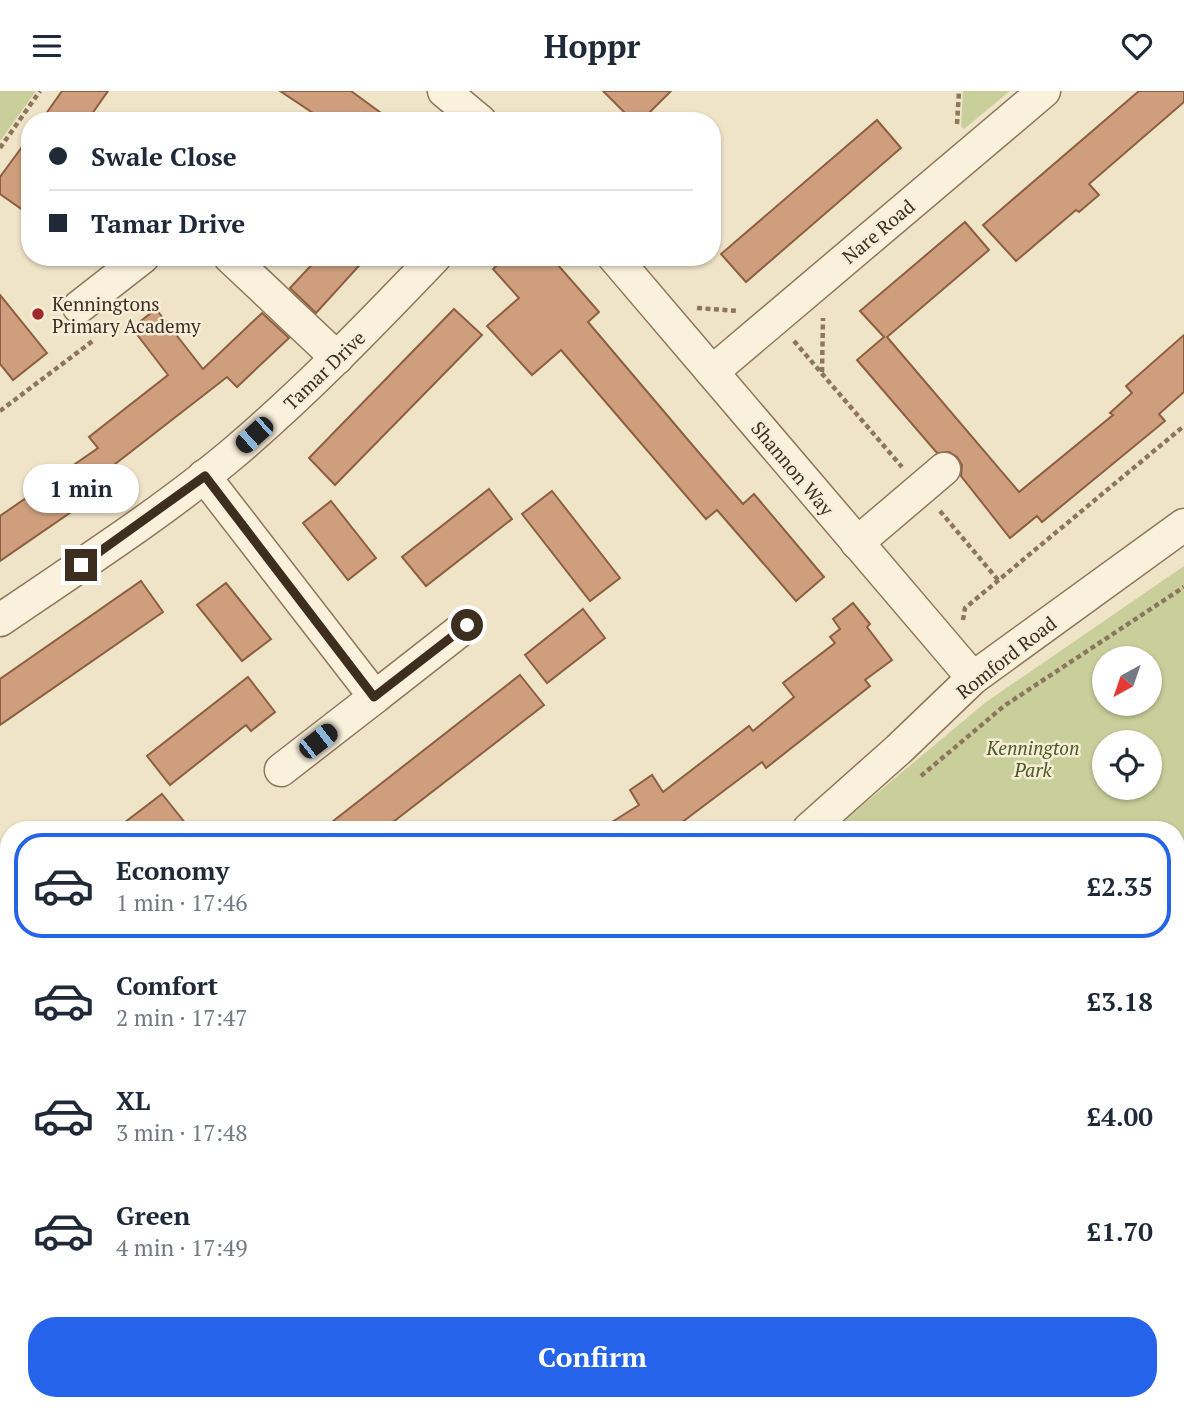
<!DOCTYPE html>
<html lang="en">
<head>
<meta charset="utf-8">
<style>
  body { margin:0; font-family:"PT Serif",serif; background:#f2f2f3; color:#1f2937; height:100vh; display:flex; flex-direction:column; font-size:26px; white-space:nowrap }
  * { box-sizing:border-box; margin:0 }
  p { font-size:23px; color:#747a83 }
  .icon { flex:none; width:38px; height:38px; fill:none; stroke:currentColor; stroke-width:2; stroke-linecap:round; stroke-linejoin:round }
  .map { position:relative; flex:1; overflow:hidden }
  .details { position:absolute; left:0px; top:730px; width:1185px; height:590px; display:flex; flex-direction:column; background:#fff; border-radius:28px 28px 0 0; box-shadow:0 2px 5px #0004 }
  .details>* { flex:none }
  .banner { position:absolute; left:21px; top:21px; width:700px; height:154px; border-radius:28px; box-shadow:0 2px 5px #0004; display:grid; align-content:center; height:154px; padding:0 28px; background:#fff }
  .needle { width:46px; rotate:220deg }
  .controls { position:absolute; left:1092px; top:555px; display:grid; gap:14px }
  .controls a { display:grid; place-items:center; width:70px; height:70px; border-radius:50%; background:#fff; box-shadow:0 2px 5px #0004; font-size:35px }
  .end { position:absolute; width:32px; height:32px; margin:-16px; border:9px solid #3d2e20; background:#fff; box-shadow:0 0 0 4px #fff }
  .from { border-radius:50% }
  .bubble { position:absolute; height:49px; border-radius:24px; background:#fff; box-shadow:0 2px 5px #0004; font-size:23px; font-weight:600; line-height:49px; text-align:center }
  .car { position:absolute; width:21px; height:42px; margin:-21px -10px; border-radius:9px; box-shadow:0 0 5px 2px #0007; background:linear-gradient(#222 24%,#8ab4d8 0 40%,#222 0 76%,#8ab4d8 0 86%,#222 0) }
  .banner b { display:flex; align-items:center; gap:24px; height:66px; font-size:26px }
  .banner b+b { border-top:2px solid #e0e1e3 }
  .banner i { width:18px; height:18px; background:#1f2937 }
  ul { padding:12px 0 0; list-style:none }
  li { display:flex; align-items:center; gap:21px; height:105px; margin:0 14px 10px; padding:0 14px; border:4px solid transparent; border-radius:28px }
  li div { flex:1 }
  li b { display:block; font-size:26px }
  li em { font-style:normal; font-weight:600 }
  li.selected { border-color:#2563eb }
  li>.icon { width:63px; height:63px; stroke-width:1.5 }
  .primary-button { display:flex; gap:14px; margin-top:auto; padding:14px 28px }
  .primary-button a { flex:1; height:80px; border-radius:28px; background:#2563eb; color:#fff; font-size:28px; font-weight:600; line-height:80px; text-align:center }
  header { display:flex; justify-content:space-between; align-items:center; height:91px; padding:0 28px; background:#fff; font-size:32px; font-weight:600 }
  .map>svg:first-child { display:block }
  .green { fill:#c9cf9b; fill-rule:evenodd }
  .water { fill:#a9c4bc; stroke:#6f938a; stroke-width:2 }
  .building { fill:#cf9f7d; stroke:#8d5f41; stroke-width:2 }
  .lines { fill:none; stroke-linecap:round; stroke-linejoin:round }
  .minor-casing { stroke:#8d765c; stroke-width:35 }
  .path { stroke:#8d765c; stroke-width:4.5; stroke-dasharray:5 3.5; stroke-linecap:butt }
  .minor { stroke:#faf1dc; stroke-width:32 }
  .route { stroke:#3d2e20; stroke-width:9 }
  .poi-dot { fill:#9e2a2b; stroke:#f7eed8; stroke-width:2.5 }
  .labels { text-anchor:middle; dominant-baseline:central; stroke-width:5; stroke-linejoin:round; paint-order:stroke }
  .street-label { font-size:19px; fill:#3d2e20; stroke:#f7eed8 }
  .poi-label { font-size:19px; fill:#3d2e20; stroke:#f7eed8; text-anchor:start }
  .park-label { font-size:19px; font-style:italic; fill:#4d5a26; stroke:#f7eed8 }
</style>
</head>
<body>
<header><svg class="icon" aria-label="menu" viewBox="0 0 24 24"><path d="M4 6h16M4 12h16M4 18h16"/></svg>Hoppr<svg class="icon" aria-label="heart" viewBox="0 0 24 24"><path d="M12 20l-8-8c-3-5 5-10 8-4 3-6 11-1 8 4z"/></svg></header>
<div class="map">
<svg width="1184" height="1319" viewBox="0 0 1184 1319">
  <rect width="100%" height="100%" fill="#f0e4c8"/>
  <g class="green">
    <polygon points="0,0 36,0 0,50"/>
    <polygon points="963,0 1010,0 964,38 961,35"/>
    <path d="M1184,475V1309L1174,1319H0V1172L9,1169V1311H1176V738H834L986,611ZM1104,567H1150V612H1104ZM1104,651H1150V696H1104Z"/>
  </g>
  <polygon class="water" points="404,1311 833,1311 840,1319 396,1319"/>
  <g class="building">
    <polygon points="62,0 108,0 87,30 41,30"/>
    <polygon points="280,0 351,0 392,30 325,30"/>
    <polygon points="603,0 671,0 641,30 633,30"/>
    <polygon points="1139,0 1184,0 1184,11 1089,93 1099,104 1079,121 1076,119 1016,170 983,134"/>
    <polygon points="877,29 901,57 746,191 721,163"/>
    <polygon points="30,45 30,124 0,103 0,86"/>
    <polygon points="965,131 989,159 887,246 1019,401 1113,324 1110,322 1132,302 1126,295 1184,244 1184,301 1159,323 1165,330 1042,431 1037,425 1010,447 961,385 962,374 957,366 949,361 937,362 857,269 884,246 860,220"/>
    <polygon points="319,166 367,166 316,222 290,197"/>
    <polygon points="506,166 551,166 599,221 588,231 700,363 743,413 754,403 824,486 796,510 717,419 706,428 561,259 532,284 487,235 519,207 493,178"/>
    <polygon points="0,204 47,262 13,289 0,273"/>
    <polygon points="156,218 203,278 262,222 289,247 237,296 227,286 101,384 109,395 0,470 0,425 98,357 89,346 168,284 132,237"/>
    <polygon points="454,218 482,244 335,394 309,367"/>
    <polygon points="489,398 512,428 426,495 402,466"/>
    <polygon points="552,400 620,487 590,510 522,423"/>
    <polygon points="331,410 376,467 348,489 303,432"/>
    <polygon points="141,490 163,521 0,634 0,588"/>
    <polygon points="226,492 271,548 242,570 197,514"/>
    <polygon points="853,512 870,533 867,536 892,569 865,589 870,595 766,677 762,671 673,738 601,738 639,714 630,699 652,684 663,701 749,635 753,640 794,606 783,592 835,552 830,546 840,538 833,528"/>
    <polygon points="583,518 605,547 547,592 525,564"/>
    <polygon points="520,584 544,614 494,653 384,738 323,738"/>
    <polygon points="248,586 275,621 251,640 246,634 170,694 147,665"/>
    <polygon points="162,703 190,738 116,738"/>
  </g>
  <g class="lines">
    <g class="minor-casing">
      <g id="minor">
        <polyline points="444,0 480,30"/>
        <polyline points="230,166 337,267"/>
        <polyline points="614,166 973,587"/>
        <polyline points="79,216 143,166"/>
        <polyline points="712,281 1044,0"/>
        <polyline points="204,385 375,606 467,534"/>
        <polyline points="857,452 944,378"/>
        <path d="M0,529C79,475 164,421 237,359C307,299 371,233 435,166"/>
        <polyline points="281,679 375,606"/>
        <polyline points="809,738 899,658 973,587 1184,434"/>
        <polyline points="0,1136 9,1133"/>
        <polyline points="0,1295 9,1289"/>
      </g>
    </g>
    <g class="path">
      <polyline points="957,33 959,0"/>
      <polyline points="0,57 40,0"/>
      <polyline points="697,217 738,220"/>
      <polyline points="794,250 902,376"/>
      <polyline points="822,281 823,227"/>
      <polyline points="0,320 94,249"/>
      <polyline points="940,420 998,489"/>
      <polyline points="963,529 965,517 1184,335"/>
      <polyline points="921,685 1004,615 1184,496"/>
    </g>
    <use href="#minor" class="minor"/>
  </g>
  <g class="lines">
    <polyline class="route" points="81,474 205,385 374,606 467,534"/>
  </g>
  <circle class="poi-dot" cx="38" cy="223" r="7"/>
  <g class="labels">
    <g class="street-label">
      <text transform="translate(878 140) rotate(-40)">Nare Road</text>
      <text transform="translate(324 279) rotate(-44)">Tamar Drive</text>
      <text transform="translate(793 377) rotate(50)">Shannon Way</text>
      <text transform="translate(1006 566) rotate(-38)">Romford Road</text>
    </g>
    <g class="poi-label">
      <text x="52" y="212">Kenningtons<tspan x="52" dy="22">Primary Academy</tspan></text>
    </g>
    <g class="park-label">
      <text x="1033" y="656">Kennington<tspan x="1033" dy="22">Park</tspan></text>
    </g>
  </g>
</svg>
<div class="controls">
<a><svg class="needle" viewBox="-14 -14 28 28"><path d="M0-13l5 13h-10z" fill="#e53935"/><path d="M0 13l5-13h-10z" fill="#747a83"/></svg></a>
<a><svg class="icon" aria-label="locate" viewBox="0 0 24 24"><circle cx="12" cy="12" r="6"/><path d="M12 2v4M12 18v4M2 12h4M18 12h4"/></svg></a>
</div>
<i class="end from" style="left:467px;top:534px"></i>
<i class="end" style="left:81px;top:474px"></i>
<div class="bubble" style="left:23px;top:373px;width:116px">1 min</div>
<i class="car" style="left:254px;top:344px;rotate:228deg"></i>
<i class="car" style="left:318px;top:650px;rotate:52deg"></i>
<div class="banner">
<b><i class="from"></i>Swale Close</b>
<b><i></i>Tamar Drive</b>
</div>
<section class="details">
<ul>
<li class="selected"><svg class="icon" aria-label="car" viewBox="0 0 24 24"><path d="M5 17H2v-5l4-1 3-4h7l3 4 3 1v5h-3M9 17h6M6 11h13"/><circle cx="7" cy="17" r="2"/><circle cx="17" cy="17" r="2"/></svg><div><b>Economy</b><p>1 min · 17:46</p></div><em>£2.35</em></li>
<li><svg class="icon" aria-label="car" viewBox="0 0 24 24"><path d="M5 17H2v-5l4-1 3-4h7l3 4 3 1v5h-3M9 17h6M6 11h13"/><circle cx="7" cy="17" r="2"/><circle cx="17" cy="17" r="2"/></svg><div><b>Comfort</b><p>2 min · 17:47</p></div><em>£3.18</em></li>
<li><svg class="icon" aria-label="car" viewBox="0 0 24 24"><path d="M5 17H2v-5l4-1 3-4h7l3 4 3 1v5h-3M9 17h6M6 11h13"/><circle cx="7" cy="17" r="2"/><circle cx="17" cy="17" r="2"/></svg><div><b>XL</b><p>3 min · 17:48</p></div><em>£4.00</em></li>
<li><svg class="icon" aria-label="car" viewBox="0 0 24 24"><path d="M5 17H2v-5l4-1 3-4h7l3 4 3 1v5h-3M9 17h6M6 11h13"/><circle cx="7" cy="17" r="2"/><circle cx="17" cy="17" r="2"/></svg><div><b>Green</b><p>4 min · 17:49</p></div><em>£1.70</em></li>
</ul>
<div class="primary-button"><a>Confirm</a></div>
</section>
</div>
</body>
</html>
